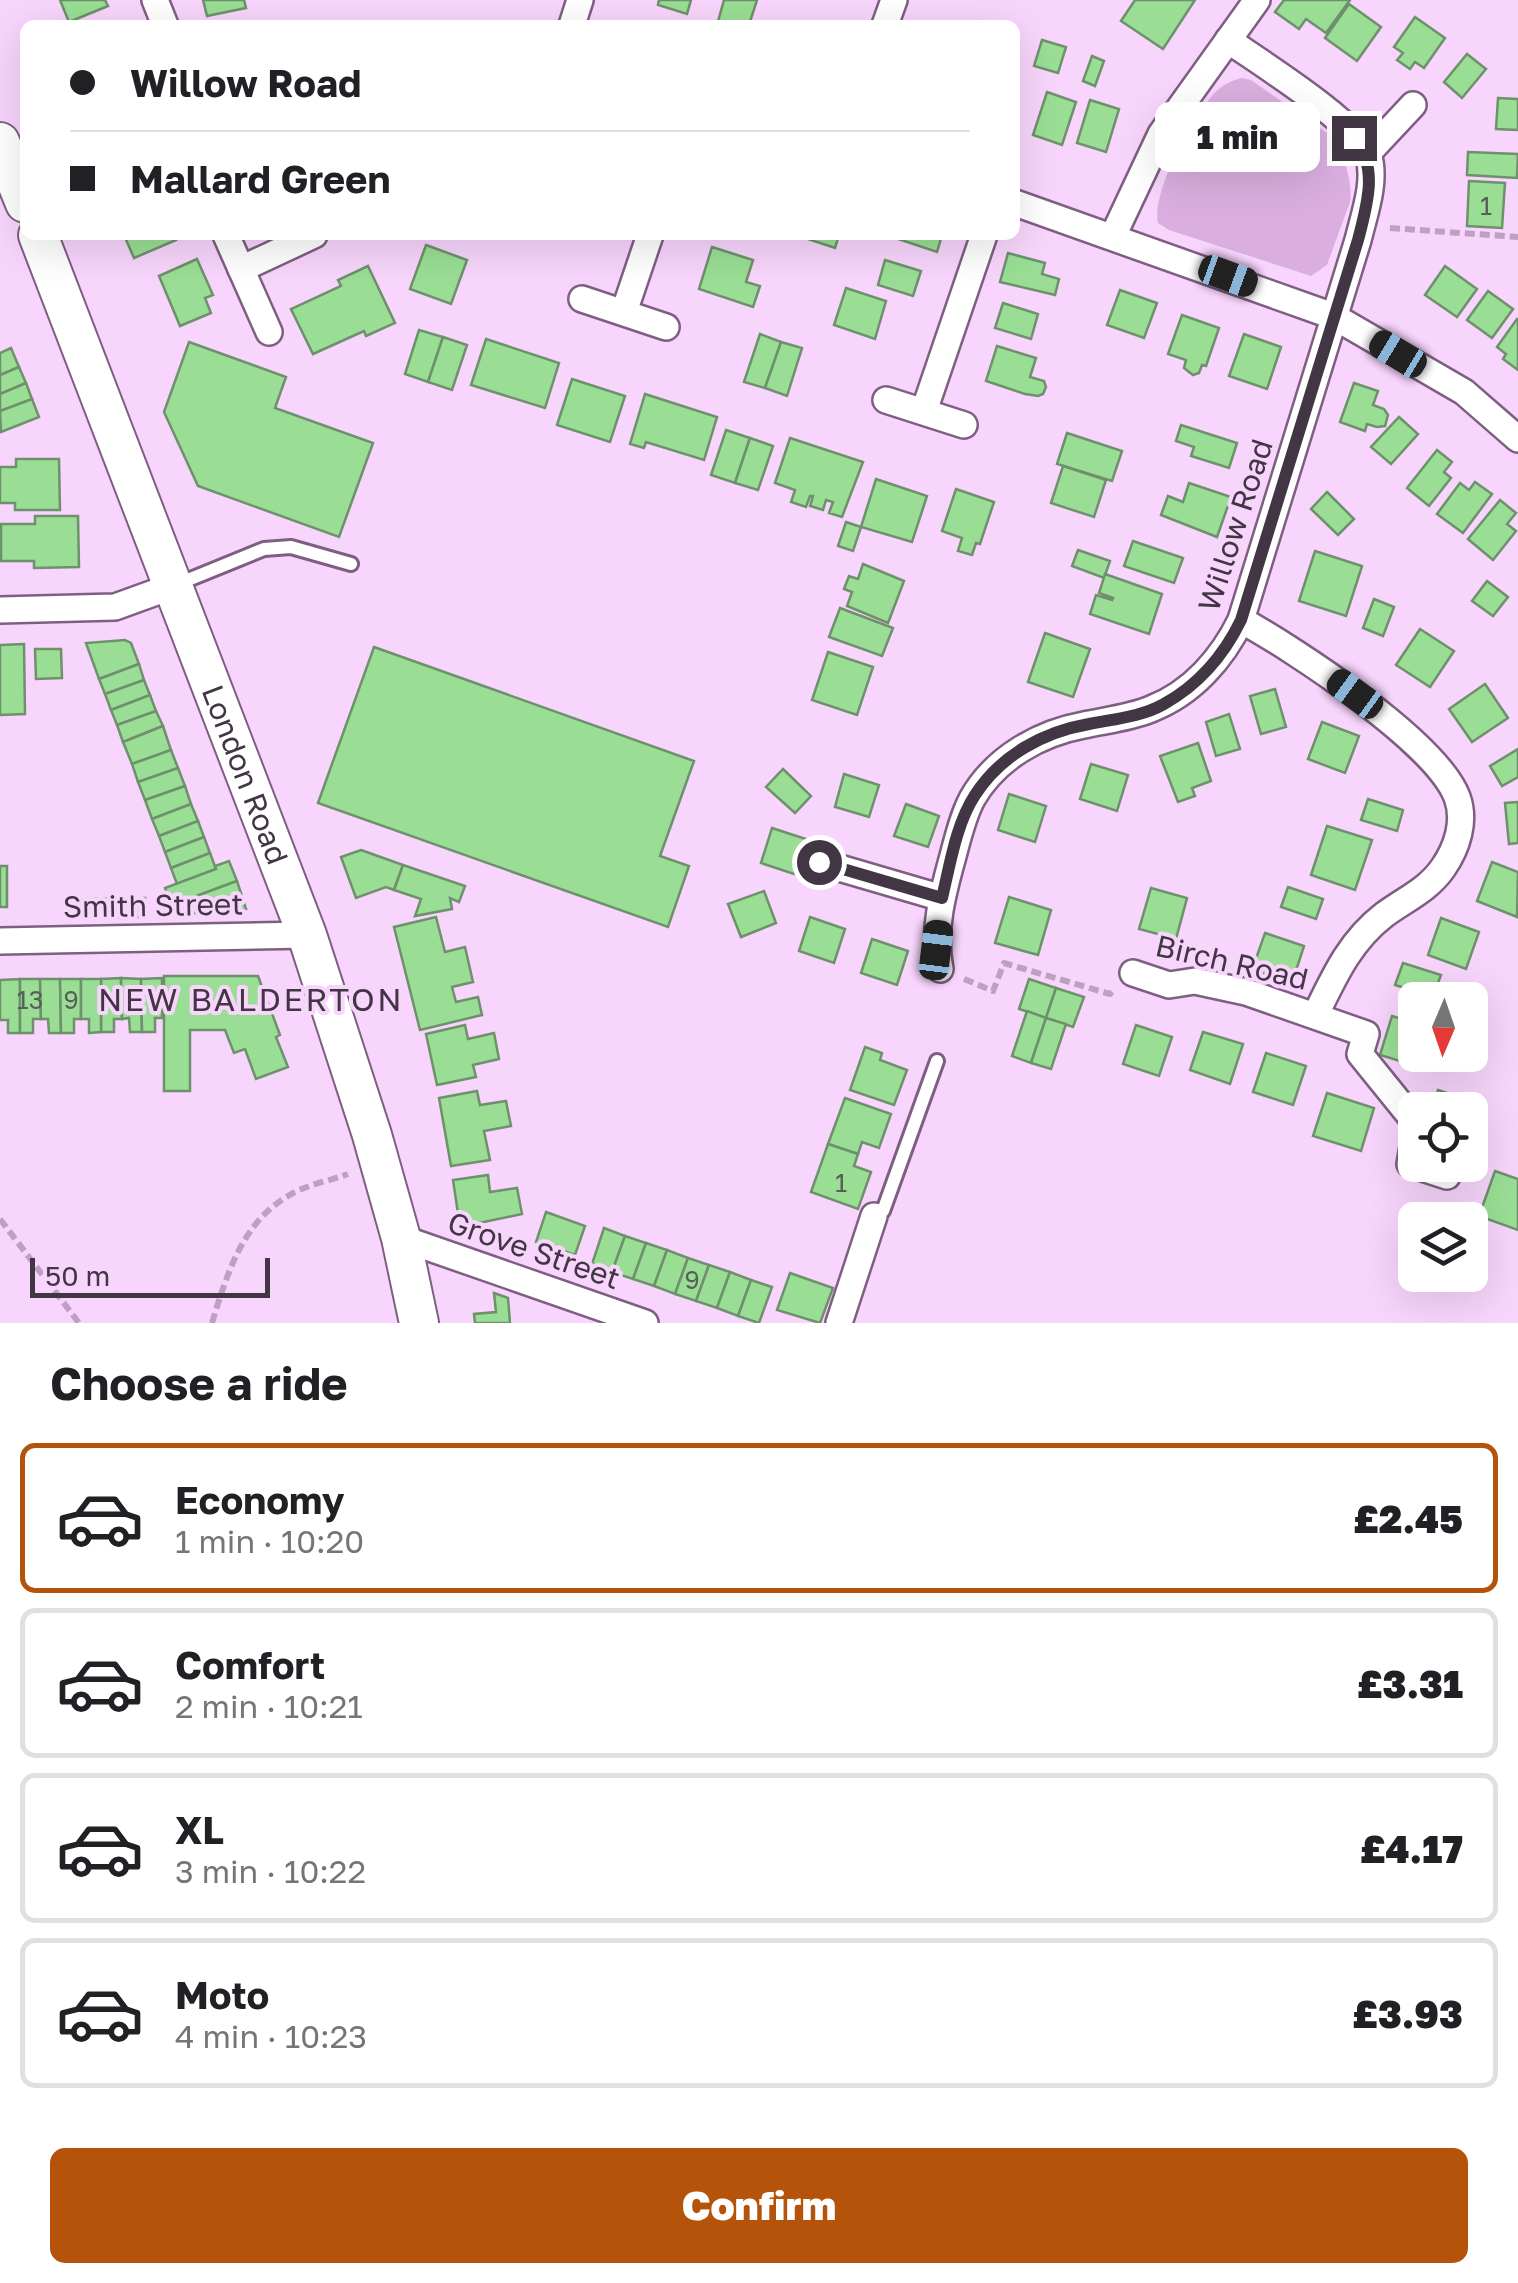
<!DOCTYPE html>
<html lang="en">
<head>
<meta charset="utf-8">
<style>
  body { margin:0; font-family:"Golos Text",sans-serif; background:#f6f6f6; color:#202124; height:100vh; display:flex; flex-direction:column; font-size:38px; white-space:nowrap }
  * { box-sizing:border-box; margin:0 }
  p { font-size:32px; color:#757577 }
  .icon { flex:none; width:55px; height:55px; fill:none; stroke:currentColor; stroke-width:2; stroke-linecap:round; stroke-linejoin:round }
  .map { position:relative; height:1323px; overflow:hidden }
  .side { display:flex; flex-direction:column; background:#fff; flex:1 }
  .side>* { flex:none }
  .hud { position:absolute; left:20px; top:20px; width:1000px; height:220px; border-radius:15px; box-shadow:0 10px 40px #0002; display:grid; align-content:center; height:220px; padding:0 50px; background:#fff }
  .needle { width:65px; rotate:182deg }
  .tools { position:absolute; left:1398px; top:982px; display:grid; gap:20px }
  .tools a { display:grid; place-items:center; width:90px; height:90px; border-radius:15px; background:#fff; box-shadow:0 10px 40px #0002; font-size:50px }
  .scale { position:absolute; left:30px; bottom:25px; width:240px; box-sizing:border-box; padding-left:10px; border:5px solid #423544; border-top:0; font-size:28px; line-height:35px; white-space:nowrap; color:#423544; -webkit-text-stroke:8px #f8d5fc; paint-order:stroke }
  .end { position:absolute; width:45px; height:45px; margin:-22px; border:12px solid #423544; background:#fff; box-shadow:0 0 0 5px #fff }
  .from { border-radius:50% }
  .bubble { position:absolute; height:70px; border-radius:15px; background:#fff; box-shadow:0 10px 40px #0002; font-size:32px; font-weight:800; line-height:70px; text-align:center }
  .car { position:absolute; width:30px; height:60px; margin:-30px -15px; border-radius:12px; box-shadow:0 0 8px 2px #0007; background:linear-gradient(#222 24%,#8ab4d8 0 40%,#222 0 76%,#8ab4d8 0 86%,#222 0) }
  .hud b { display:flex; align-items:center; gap:35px; height:95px; font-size:38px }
  .hud b+b { border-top:2px solid #e0e0e0 }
  .hud i { width:25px; height:25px; background:#202124 }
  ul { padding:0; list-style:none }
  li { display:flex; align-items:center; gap:30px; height:150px; margin:0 20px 15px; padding:0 30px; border:5px solid #e0e0e0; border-radius:15px }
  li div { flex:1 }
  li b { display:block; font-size:38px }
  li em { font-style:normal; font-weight:800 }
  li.current { border-color:#b45309 }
  li>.icon { width:90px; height:90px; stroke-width:1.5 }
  h2 { padding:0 50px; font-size:45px; line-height:120px }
  .button { display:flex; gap:20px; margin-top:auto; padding:20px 50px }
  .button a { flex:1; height:115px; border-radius:15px; background:#b45309; color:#fff; font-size:40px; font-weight:800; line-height:115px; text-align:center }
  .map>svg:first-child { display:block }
  .green { fill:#daafdf }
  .building { fill:#99de94; stroke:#6f906c; stroke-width:2.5 }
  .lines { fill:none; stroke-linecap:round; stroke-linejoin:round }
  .lane-casing { stroke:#7e5f82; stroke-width:18 }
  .street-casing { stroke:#7e5f82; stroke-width:30 }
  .secondary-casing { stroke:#7e5f82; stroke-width:42 }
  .path { stroke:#bda1c0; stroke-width:6; stroke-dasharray:10 5; stroke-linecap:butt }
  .lane { stroke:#fff; stroke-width:12 }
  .street { stroke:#fff; stroke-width:25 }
  .secondary { stroke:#fff; stroke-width:38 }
  .route { stroke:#423544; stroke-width:12 }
  .labels { text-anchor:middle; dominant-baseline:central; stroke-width:8; stroke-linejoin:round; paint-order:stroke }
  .number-label { font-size:25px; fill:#585f58 }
  .street-label { font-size:30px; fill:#423544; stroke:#f8d5fc }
  .neighbourhood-label { font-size:32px; letter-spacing:2.5px; fill:#423544; stroke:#f8d5fc }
</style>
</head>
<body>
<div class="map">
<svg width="1518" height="1323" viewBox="0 0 1518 1323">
  <rect width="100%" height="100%" fill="#f8d5fc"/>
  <path class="green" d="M1242,78L1251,80L1337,140C1344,159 1353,182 1350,202L1327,265L1311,276L1169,230L1158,223C1151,193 1196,107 1220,88C1227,83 1233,80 1242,78Z"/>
  <g class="building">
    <polygon points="60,0 105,0 108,6 69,22"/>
    <polygon points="203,0 244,0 246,8 207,16"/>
    <polygon points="659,0 691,0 687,14 658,5"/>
    <polygon points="724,0 757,0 749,25 717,25"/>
    <polygon points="1135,0 1195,0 1163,49 1121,21"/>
    <polygon points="1284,0 1350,0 1326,33 1306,19 1299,29 1275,12"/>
    <polygon points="1349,4 1381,27 1357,61 1325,38"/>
    <polygon points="1415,17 1445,38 1424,68 1415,62 1410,69 1397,60 1403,53 1394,47"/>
    <polygon points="1042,40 1066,47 1058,73 1034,66"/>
    <polygon points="1467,54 1486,69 1462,98 1444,82"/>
    <polygon points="1092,56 1104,61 1095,86 1083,81"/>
    <polygon points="1047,92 1076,102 1062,145 1033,135"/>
    <polygon points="1498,98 1518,99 1518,130 1496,129"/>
    <polygon points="1090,100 1119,109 1106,152 1077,143"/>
    <polygon points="1468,152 1518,154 1517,178 1467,175"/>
    <polygon points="1469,181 1505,183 1502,228 1467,226"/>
    <polygon points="124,235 174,235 176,240 134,258"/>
    <polygon points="796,235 839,235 835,248"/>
    <polygon points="899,235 942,235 937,252 898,239"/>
    <polygon points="426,245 467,260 451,304 410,289"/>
    <polygon points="712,247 753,260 746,282 760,286 753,307 699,289"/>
    <polygon points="1008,253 1045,263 1042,274 1059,279 1055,295 1000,282"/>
    <polygon points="197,259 213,295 205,298 211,313 180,326 159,276"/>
    <polygon points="885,260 921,271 913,296 878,285"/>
    <polygon points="368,266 395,323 366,336 364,331 313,354 291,309 341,286 338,280"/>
    <polygon points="1445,266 1477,289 1457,317 1425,295"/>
    <polygon points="846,288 886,301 875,339 834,325"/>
    <polygon points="1120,290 1157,303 1144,338 1107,325"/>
    <polygon points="1488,291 1513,309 1492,338 1467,320"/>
    <polygon points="1003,303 1038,314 1031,339 995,328"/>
    <polygon points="1182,315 1219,328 1206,366 1202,365 1199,373 1193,375 1184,368 1186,360 1168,354"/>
    <polygon points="1517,319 1518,319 1518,370 1503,359 1506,354 1497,347"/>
    <polygon points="419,330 443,337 428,382 405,374"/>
    <polygon points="760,334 781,342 765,388 744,382"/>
    <polygon points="1244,334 1281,347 1267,389 1229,376"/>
    <polygon points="443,337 467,345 452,390 428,382"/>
    <polygon points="486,339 559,363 545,408 471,385"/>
    <polygon points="189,342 286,377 275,408 373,443 339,537 198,486 164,412"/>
    <polygon points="781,342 802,348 787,396 765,388"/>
    <polygon points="997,346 1036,358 1030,377 1044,381 1046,387 1043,394 1038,396 1025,394 986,381"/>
    <polygon points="11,348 19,367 0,375 0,353"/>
    <polygon points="19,367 26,383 0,394 0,375"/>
    <polygon points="572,379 625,396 610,442 557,425"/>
    <polygon points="26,383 32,399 0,411 0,394"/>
    <polygon points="1354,383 1378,391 1373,405 1384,409 1388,415 1385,426 1377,427 1367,424 1365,431 1340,422"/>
    <polygon points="645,394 717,417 704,460 646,442 644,448 630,444"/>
    <polygon points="32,399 39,417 1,432 0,411"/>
    <polygon points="1399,417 1418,434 1391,464 1371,447"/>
    <polygon points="1181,425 1237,443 1229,468 1191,456 1194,447 1176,441"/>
    <polygon points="726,430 750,438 735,483 711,475"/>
    <polygon points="1067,433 1122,451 1112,481 1057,464"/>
    <polygon points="750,438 773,446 758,490 735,483"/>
    <polygon points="790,438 863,462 842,517 829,513 833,502 826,500 823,510 810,506 813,496 810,496 806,507 791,502 795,490 775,483"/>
    <polygon points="1437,450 1452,462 1444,472 1451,478 1429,506 1407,488"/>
    <polygon points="16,459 59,459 60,510 15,510 15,503 0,503 0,467 16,467"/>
    <polygon points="1063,466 1106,480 1094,517 1051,503"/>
    <polygon points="876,479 927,496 912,542 861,527"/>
    <polygon points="1475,482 1492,494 1463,533 1437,514 1460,483 1469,490"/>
    <polygon points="1189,483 1231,497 1217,537 1161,515 1168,496 1183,502"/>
    <polygon points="956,489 994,502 980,544 976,543 972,555 958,551 962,538 942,531"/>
    <polygon points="1327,492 1354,519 1338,535 1311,509"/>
    <polygon points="1500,500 1516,513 1507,524 1516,531 1493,560 1468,539"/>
    <polygon points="35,516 78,516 79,567 34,568 34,561 1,561 1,524 35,524"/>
    <polygon points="846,522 861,527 853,551 838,546"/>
    <polygon points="1133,541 1183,558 1174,583 1124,566"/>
    <polygon points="1078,550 1110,561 1104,578 1072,566"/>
    <polygon points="1315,551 1362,566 1346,616 1299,601"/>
    <polygon points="863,564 904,581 888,623 847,606 852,592 844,589 849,576 858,579"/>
    <polygon points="1105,574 1162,594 1149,634 1090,614 1096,595 1112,600 1113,598 1099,593"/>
    <polygon points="1487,581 1508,597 1493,616 1472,601"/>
    <polygon points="1374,599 1394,607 1383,636 1363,628"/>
    <polygon points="840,608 893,628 882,656 829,637"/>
    <polygon points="1420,629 1454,651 1430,687 1396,665"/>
    <polygon points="1045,633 1090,649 1073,697 1028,682"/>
    <polygon points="125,640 131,643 139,664 99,679 86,643"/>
    <polygon points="24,644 25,714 0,715 0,645"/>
    <polygon points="374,647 694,761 660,856 689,866 668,927 318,803"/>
    <polygon points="35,649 61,649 62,678 36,679"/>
    <polygon points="828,652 873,667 857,715 812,700"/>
    <polygon points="139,664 144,680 105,694 99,679"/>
    <polygon points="144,680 150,695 111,710 105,694"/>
    <polygon points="1485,684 1508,718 1472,742 1449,709"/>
    <polygon points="1275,689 1286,727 1261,734 1250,696"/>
    <polygon points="150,695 156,711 117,725 111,710"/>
    <polygon points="156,711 163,726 123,742 117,725"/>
    <polygon points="1229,714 1240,749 1216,756 1206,722"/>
    <polygon points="1322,722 1359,736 1345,773 1308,759"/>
    <polygon points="163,726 171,750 132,764 123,742"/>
    <polygon points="1198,743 1211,781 1192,788 1195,796 1178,802 1160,756"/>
    <polygon points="1518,749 1518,777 1502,786 1490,766"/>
    <polygon points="171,750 178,768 138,782 132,764"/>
    <polygon points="1091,764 1128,775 1117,811 1080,799"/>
    <polygon points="178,768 185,786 145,800 138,782"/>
    <polygon points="783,769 811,796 795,813 766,787"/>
    <polygon points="844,774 879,785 869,817 835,807"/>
    <polygon points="185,786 191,804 152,819 145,800"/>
    <polygon points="1009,794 1046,806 1035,842 998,830"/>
    <polygon points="1368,799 1403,810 1397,831 1361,820"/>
    <polygon points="1518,802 1518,843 1509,844 1505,803"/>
    <polygon points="191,804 198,821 159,836 152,819"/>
    <polygon points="906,804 939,816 928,847 894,836"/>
    <polygon points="198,821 204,837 165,852 159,836"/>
    <polygon points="1327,826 1372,840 1355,890 1311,875"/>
    <polygon points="772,828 806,839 794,874 761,863"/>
    <polygon points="204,837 210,853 171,868 165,852"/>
    <polygon points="361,850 403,865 394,890 386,887 356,898 341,857"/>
    <polygon points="210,853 216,869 177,884 171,868"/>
    <polygon points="229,861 237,881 183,901 170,902 165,888 216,869 215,866"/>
    <polygon points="1492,862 1518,872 1517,917 1477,901"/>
    <polygon points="403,865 465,886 459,902 450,898 452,909 415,916 421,899 394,890"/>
    <rect x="0" y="866" width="7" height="41"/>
    <polygon points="237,881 246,909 174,915 170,902 183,901"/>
    <polygon points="1288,887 1323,899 1316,919 1281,907"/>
    <polygon points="1151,888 1187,898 1176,939 1139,929"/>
    <polygon points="764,891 776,923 741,937 728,904"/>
    <polygon points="1009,897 1051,910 1038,955 995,943"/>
    <polygon points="145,898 145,917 93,918 93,899"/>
    <polygon points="436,917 445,952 465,947 473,982 452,987 456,1002 478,997 482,1015 420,1030 394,927"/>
    <polygon points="810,917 845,929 834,963 799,951"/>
    <polygon points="1441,918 1479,932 1466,969 1428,955"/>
    <polygon points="1265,933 1304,946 1292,983 1252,970"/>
    <polygon points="872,939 908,951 897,985 861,973"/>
    <polygon points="1403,963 1441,975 1433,997 1395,985"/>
    <polygon points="164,976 258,976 280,1035 276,1037 288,1067 256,1079 245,1049 234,1053 225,1030 190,1030 190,1091 164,1091"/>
    <polygon points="121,978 122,1019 114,1019 114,1032 101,1032 101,979"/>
    <polygon points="121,978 141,979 142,1032 130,1032 129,1018 122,1019"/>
    <polygon points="162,978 162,1018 155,1018 155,1032 142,1032 141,979"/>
    <polygon points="20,979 20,1033 8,1033 8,1020 0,1020 0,980"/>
    <polygon points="20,979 40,979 41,1019 33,1019 33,1033 20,1033"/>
    <polygon points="40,979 60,979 61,1033 49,1033 48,1019 41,1019"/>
    <polygon points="60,979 81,979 81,1019 74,1019 74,1033 61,1033"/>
    <polygon points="81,979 101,979 101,1032 89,1033 89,1019 81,1019"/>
    <polygon points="1029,979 1056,988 1046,1018 1019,1009"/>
    <polygon points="1056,988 1084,997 1073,1027 1046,1018"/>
    <polygon points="1027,1011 1046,1018 1031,1063 1012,1056"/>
    <polygon points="1392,1016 1415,1023 1415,1055 1427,1055 1423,1068 1380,1055"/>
    <polygon points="1046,1018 1066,1024 1051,1069 1031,1063"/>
    <polygon points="465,1025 468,1039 494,1033 499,1059 473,1065 476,1077 437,1085 426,1034"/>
    <polygon points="1136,1025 1172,1037 1159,1076 1123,1064"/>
    <polygon points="1203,1032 1243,1044 1230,1084 1190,1070"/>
    <polygon points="865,1047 882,1053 880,1060 907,1070 894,1105 850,1090"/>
    <polygon points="1266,1053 1306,1066 1293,1105 1253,1092"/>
    <polygon points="1438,1090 1474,1102 1470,1114 1470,1110 1431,1110"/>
    <polygon points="477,1091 480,1105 506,1101 511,1126 484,1131 490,1160 451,1166 439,1098"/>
    <polygon points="1327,1093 1374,1108 1361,1151 1313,1136"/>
    <polygon points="845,1098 891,1114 879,1148 862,1142 858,1154 828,1144"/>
    <polygon points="828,1144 858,1154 854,1166 871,1172 858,1209 811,1192"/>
    <polygon points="1495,1171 1518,1179 1518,1230 1479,1216"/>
    <polygon points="488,1175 490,1192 517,1188 522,1214 460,1227 453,1180"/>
    <polygon points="546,1212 585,1226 575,1255 536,1242"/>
    <polygon points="604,1228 625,1236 612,1272 592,1264"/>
    <polygon points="625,1236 646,1243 633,1279 612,1272"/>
    <polygon points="646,1243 667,1250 654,1286 633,1279"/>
    <polygon points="667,1250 688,1258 675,1294 654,1286"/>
    <polygon points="688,1258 709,1265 696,1301 675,1294"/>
    <polygon points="709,1265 730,1272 717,1308 696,1301"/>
    <polygon points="730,1272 751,1280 738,1316 717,1308"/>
    <polygon points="790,1273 833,1288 820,1323 777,1310"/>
    <polygon points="751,1280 772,1287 759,1323 738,1316"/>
    <polygon points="494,1293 508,1298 510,1323 475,1323 474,1314 496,1312"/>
  </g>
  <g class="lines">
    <g class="lane-casing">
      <g id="lane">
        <polyline points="178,584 264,549 291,547 351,564"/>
        <polyline points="874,1216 883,1211 937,1061"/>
      </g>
    </g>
    <g class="street-casing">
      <g id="street">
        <polyline points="155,0 165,25"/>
        <polyline points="572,25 580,0"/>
        <polyline points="885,25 894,0"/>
        <polyline points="1368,153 1413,105"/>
        <polyline points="1015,203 1333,316 1464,392 1518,439"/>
        <polyline points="226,235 269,332"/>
        <polyline points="1113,236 1161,134 1257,0"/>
        <polyline points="241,269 314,235"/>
        <polyline points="582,299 666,327"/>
        <polyline points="624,312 650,235"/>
        <polyline points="886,400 964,425"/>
        <polyline points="924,411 984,235"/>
        <polyline points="0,610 115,607 173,586"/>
        <path d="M1241,620C1294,649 1436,742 1457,797C1466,821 1457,848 1443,868C1428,890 1404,900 1384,915C1350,941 1334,977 1316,1014"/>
        <polyline points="819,862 942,898"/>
        <polyline points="0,941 307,935"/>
        <path d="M940,969C932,932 943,892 953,856C958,837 963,816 972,799C995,758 1040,733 1084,725C1107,720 1129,718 1151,709C1192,693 1222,659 1241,620L1358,240C1364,215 1377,180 1368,154C1356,122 1259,62 1228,40"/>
        <polyline points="1133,973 1169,985 1195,981 1246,992 1366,1034 1360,1054 1415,1122"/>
        <polyline points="1415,1135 1410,1164 1447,1176"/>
        <polyline points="401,1238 645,1323"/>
        <polyline points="839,1323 874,1216"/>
      </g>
    </g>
    <g class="secondary-casing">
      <g id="secondary">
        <polyline points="0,142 25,203"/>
        <path id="s1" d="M38,235L307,935L372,1135L401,1238L419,1323"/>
      </g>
    </g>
    <g class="path">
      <polyline points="1390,228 1518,237"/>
      <polyline points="964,979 993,991 1004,963 1110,994 1115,989"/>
      <polyline points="0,1219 79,1323"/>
      <path d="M212,1323C227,1274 242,1223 288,1196C305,1185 329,1181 348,1174"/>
    </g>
    <use href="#lane" class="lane"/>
    <use href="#street" class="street"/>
    <use href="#secondary" class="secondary"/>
  </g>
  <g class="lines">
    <path class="route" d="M819,862L942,898C950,865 956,824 975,795C1001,755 1043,732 1089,724C1114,719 1141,717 1164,704C1198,685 1224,655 1241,620L1358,240C1367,205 1379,167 1354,138"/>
  </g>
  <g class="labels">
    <g class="number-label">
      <text x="1486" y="205">1</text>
      <text x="30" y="999">13</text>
      <text x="71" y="999">9</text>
      <text x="841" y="1182">1</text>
      <text x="692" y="1279">9</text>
    </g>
    <g class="street-label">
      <text transform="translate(1235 525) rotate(-72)">Willow Road</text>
      <text stroke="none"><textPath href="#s1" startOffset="578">London Road</textPath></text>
      <text transform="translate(153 905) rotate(-1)">Smith Street</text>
      <text transform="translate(1232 962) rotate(13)">Birch Road</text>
      <text transform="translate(534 1250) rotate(19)">Grove Street</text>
    </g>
    <g class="neighbourhood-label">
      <text x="251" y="999">NEW BALDERTON</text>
    </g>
  </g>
</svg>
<div class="tools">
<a><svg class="needle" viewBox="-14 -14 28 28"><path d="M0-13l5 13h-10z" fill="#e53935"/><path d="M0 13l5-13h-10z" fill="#757577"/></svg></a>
<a><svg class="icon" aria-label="locate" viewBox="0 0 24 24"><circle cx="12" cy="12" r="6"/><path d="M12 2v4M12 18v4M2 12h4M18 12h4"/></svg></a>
<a><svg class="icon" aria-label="layers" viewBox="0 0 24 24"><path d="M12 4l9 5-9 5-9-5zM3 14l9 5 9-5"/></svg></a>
</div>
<div class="scale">50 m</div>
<i class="end from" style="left:819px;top:862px"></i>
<i class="end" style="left:1354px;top:138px"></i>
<div class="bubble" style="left:1155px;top:102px;width:165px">1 min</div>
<i class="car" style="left:1228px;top:276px;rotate:110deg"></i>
<i class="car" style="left:1398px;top:354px;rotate:301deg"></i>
<i class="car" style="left:1355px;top:694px;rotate:306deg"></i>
<i class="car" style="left:936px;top:950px;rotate:7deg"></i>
<div class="hud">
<b><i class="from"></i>Willow Road</b>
<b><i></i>Mallard Green</b>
</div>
</div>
<section class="side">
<h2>Choose a ride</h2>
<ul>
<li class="current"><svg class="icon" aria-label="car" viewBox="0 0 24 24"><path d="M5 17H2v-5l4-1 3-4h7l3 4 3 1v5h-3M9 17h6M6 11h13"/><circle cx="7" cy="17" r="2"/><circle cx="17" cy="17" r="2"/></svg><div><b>Economy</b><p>1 min · 10:20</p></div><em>£2.45</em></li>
<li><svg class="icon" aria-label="car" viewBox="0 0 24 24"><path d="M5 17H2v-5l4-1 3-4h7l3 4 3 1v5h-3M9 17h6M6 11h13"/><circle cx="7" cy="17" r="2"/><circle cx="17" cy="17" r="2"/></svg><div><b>Comfort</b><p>2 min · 10:21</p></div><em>£3.31</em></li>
<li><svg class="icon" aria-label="car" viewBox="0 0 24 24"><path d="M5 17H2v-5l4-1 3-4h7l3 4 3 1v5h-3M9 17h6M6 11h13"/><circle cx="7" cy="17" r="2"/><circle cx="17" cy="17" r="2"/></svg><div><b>XL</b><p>3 min · 10:22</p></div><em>£4.17</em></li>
<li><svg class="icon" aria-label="car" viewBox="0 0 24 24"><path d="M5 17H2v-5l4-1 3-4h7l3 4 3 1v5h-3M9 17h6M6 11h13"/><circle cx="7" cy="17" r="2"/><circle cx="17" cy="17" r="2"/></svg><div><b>Moto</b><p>4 min · 10:23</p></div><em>£3.93</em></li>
</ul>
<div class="button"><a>Confirm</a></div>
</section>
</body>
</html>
